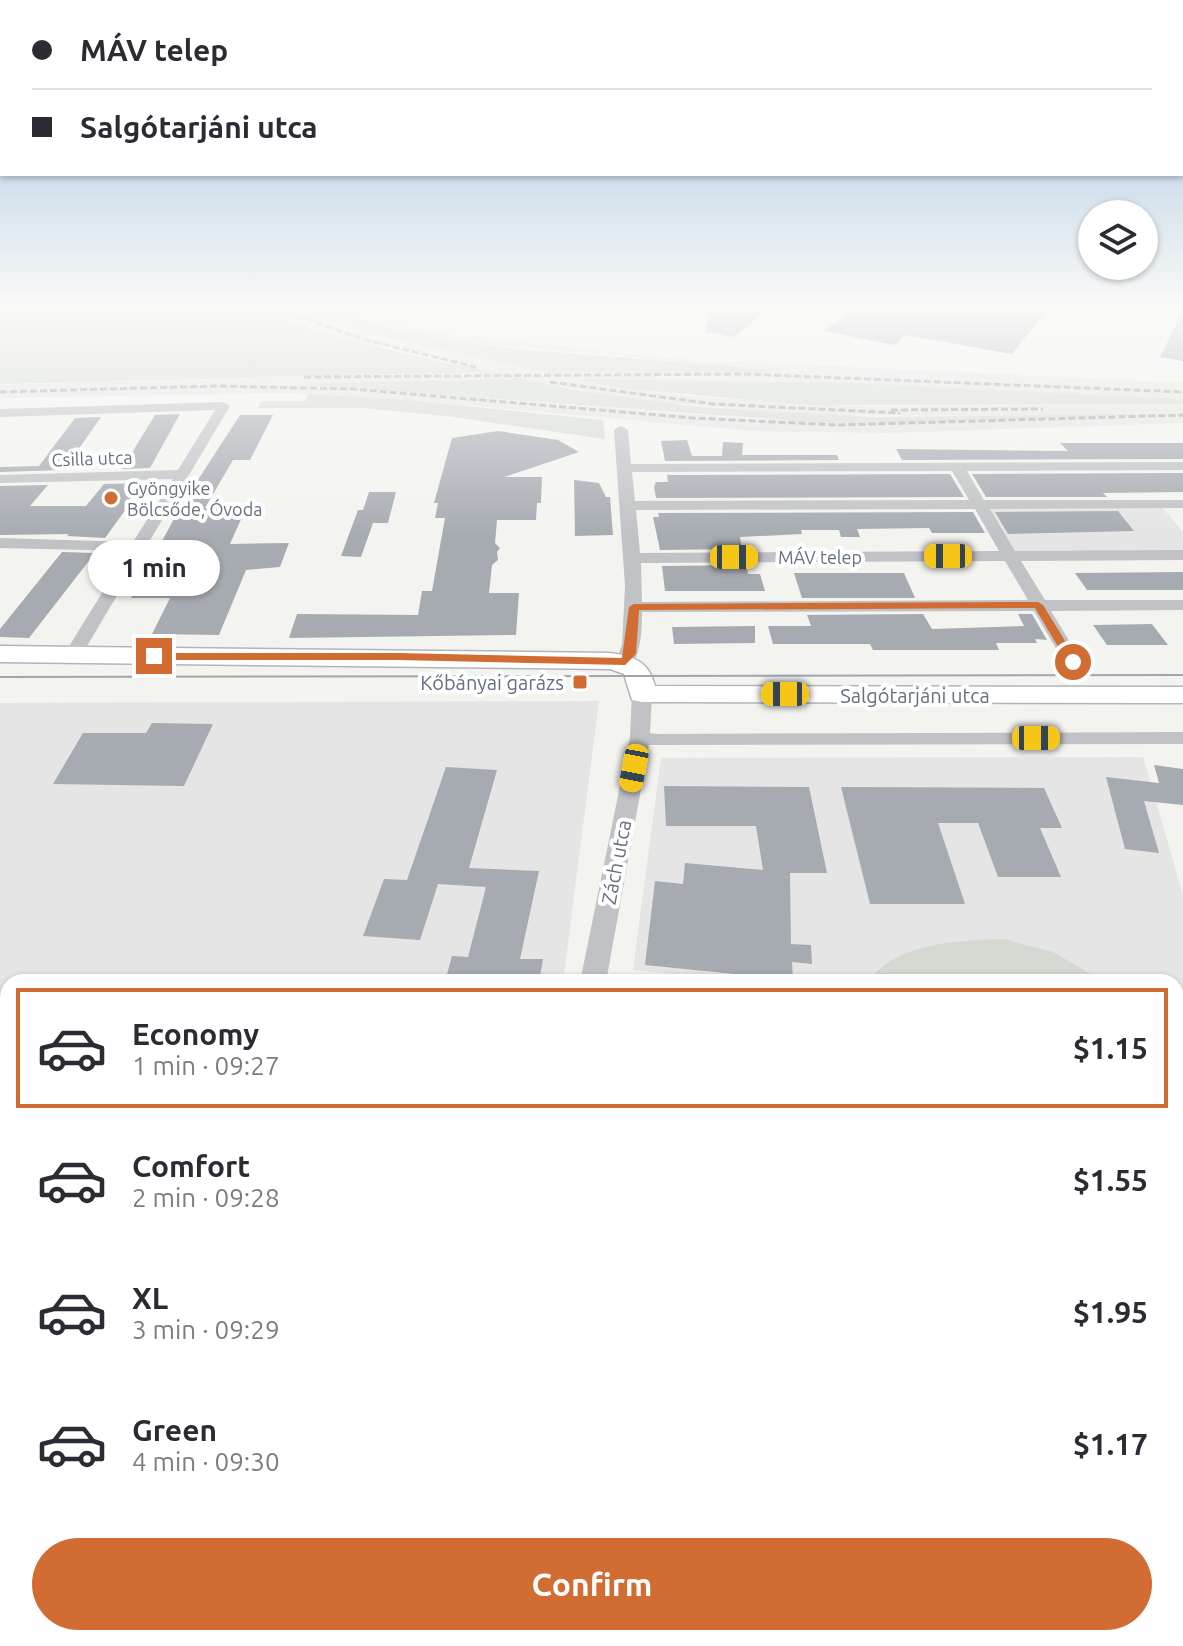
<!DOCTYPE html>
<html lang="en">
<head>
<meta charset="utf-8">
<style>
  body { margin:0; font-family:Ubuntu,sans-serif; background:#f7f7f7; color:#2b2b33; height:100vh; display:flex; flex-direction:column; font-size:30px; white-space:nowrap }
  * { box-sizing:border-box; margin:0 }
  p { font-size:26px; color:#7c7c81 }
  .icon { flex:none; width:44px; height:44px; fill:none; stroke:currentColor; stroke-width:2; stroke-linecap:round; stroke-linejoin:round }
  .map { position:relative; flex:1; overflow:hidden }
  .details { position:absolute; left:0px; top:974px; width:1184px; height:672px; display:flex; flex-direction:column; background:#fff; border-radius:24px 24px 0 0; box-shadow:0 2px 6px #0004 }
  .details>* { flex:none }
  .guide { position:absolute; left:0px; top:0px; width:1184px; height:176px; box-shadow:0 2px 6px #0004; display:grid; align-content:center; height:176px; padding:0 32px; background:#fff }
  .tools { position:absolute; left:1078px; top:200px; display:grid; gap:16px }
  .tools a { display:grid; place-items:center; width:80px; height:80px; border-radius:50%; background:#fff; box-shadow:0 2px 6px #0004; font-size:40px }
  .end { position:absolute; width:36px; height:36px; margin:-18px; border:10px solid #d16c33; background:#fff; box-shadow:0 0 0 4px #fff }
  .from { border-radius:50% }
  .bubble { position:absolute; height:56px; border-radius:28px; background:#fff; box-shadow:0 2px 6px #0004; font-size:26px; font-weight:600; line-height:56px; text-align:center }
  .car { position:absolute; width:24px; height:48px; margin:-24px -12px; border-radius:10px; box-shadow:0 0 6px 2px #0007; background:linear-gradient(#f5c518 24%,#345 0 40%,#f5c518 0 76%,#345 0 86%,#f5c518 0) }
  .guide b { display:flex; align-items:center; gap:28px; height:76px; font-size:30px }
  .guide b+b { border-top:2px solid #e1e1e2 }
  .guide i { width:20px; height:20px; background:#2b2b33 }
  ul { padding:14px 0 0; list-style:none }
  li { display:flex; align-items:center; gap:24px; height:120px; margin:0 16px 12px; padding:0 16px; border:4px solid transparent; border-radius:0px }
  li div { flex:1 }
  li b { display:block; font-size:30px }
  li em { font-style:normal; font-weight:600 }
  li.current { border-color:#d16c33 }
  li>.icon { width:72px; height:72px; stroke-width:1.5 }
  .cta { display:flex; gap:16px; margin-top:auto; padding:16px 32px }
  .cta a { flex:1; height:92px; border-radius:48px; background:#d16c33; color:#fff; font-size:32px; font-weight:600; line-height:92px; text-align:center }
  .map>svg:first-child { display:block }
  .built { fill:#e4e5e4; fill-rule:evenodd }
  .green { fill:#d4dad2 }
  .building { fill:#a6abb2 }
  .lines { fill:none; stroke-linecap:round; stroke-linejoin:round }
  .secondary-casing { stroke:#b2b5ba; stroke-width:3 }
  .street { fill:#c0c2c5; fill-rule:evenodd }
  .secondary { fill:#fff; fill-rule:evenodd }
  .tram { stroke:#a1a5aa; stroke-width:2 }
  .rail { stroke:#a1a5aa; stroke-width:3; stroke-dasharray:7 3; stroke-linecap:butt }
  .route { fill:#d16c33 }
  .poi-dot { fill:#d16c33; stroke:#fff; stroke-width:3 }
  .labels { text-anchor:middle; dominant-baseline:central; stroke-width:8; stroke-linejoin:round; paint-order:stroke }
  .far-street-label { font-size:18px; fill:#66707e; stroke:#fff }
  .far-poi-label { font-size:18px; fill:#66707e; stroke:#fff; text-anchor:start }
  .poi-label { font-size:20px; fill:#66707e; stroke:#fff; text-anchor:end }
  .street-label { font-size:20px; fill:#66707e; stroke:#fff }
</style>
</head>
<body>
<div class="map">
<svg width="1183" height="1646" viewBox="0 0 1183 1646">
  <rect width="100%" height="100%" fill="#f3f4f0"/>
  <g class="built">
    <path d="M253,306H289L372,334L544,372L771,369L452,341L383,327L317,306H347L343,309L388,322L455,335L666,358L1183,383V399L766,381L580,380L617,388L699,397L870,407L1183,404V423L889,433L753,431L409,400L282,393L0,398V385L486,372L289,323ZM519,379L634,400L809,415L1090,416L877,424L752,419L295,384Z"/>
    <polygon points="1161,506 1183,532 1183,552 1013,553 985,507"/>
    <polygon points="599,701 563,982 8,982 8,1114 0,1113 0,703"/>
    <polygon points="1143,757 1183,895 1183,1646 524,1646 525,1638 1176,1638 1176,982 762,982 633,970 661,758"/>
  </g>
  <g class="green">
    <polygon points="38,306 253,306 289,323 411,355 574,390 698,407 874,417 1160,414 877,424 811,422 294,384 514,379 487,372 0,384 0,318"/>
    <polygon points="289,306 317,306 383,327 452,341 528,350 771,369 770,372 549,372 576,379 850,383 1183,399 1183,404 808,405 617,388 372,334"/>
    <polygon points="309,394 409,400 603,420 605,439 446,416 361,408 258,408 261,401 305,401"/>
    <path d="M1004,939L1053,952L1105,982H868C898,941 958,941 1004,939Z"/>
    <polygon points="1176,1054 1183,1063 1183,1646 892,1646 885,1638 1176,1638"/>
    <polygon points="561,1638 776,1638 776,1646 560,1646"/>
  </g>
  <g class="building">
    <polygon points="709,306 772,306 734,337 706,332"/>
    <polygon points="856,306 1050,306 1012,354 905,335 895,345 824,331"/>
    <polygon points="1183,311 1183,361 1160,357"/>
    <polygon points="180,414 150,468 122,469 155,415"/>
    <polygon points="240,415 273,415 250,460 233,460 205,508 246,508 230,544 289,543 280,567 246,570 219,635 152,634 170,598 131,598 181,506"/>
    <polygon points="101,417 64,470 0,472 0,467 39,466 75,418"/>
    <polygon points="498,431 558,440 579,452 504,477 542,477 541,503 537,503 536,520 497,520 495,543 500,548 497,552 498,560 492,565 489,593 519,593 516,635 289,638 297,614 418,615 422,591 432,591 445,518 435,518 438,503 434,503 452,438"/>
    <polygon points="687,440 692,456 722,456 723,442 743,443 742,455 837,455 839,460 665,461 661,441"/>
    <polygon points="1060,443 1183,443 1183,459 884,460 902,460 896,449 1068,451"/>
    <polygon points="1183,473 1183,492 1103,493 1107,497 986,497 972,474"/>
    <polygon points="950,474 964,497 656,498 654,487 656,482 668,482 667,475"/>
    <polygon points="574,480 599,483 606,497 610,497 613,535 575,536"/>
    <polygon points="145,483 105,538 67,536 69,534 0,535 0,486 48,485 30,506 86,506 104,484"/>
    <polygon points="369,492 396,492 388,523 373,523 361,557 341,556 358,510 363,510"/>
    <polygon points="1118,511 1134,531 1008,534 995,512"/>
    <polygon points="973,512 985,533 932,533 929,528 857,529 860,537 841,537 839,530 801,530 802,534 740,537 742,549 660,550 653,517 659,517 658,513"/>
    <polygon points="62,552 95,553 29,638 0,637 0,629"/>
    <polygon points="746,565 748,574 760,574 765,591 665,591 662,566"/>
    <polygon points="1183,572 1183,590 1087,590 1075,573"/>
    <polygon points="794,573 904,573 915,598 802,598"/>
    <polygon points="923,614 932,629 1024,626 1018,614 1032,614 1047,640 1035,639 1037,643 996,643 999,650 873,650 870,644 773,644 768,626 811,626 807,615"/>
    <polygon points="1152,624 1168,645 1107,645 1093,625"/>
    <polygon points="755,626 755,643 674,644 672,627"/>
    <polygon points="152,723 213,724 184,786 53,784 83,733 146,733"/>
    <polygon points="1154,765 1183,769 1183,805 1144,801 1159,853 1125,849 1106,777 1159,783"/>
    <polygon points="446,767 497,770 469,868 539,871 520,959 543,959 539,982 445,982 452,956 468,957 486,887 438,884 420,940 363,936 384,879 407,880"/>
    <polygon points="664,786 809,787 827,873 790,873 791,944 811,945 812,964 792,962 793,980 645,965 655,881 683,884 685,863 763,870 756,826 666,826"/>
    <polygon points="841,787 1044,788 1062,828 1040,828 1061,877 998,877 978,823 938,823 965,904 870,904"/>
  </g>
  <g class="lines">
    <g class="secondary-casing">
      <path id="secondary" d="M0,646L610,653C633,656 649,661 655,686L1183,687V703L642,702L632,700L624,674L610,669L0,662Z"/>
    </g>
    <g class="street">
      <polygon points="224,402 230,406 81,656 78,660 66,660 63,656 128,551 0,548 0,538 133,542 173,479 0,483 0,475 178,470 215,410 0,417 0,409"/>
      <path d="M621,426L628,430L631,464L1183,462V470L967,471L984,500H1183V508L990,509L1015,551L1183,550V560L1021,561L1045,600H1183V610L1051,611L1082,662L1073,668L1064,662L1034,611L642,612C642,631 641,650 632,666H618L616,662L622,645L625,586L614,430ZM952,471L969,500L635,501L632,472ZM975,509L999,551L640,553L636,510ZM1005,561L1028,600L642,602L641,563Z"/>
      <polygon points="642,688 652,694 650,733 657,734 1183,732 1183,744 649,745 606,982 580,982 630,737 632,694"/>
      <polygon points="465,1638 505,1638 503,1646 463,1646"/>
    </g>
    <use href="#secondary" class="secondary"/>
    <polyline class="tram" points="0,677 1183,675"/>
    <g class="rail">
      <polyline points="269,306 366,340 476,367"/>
      <polyline points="0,315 27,306"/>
      <polyline points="304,377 745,374 1183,392"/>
      <polyline points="550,382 713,404 900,413"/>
      <polyline points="0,392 215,386 352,389 693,418 838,425 1183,415"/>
      <polyline points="891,410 1043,409"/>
    </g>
  </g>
  <linearGradient id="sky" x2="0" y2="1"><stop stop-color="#95b9da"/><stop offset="0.57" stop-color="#fafaf8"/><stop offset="1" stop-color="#fafaf8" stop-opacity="0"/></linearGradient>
  <rect width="1183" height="537" fill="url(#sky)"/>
  <polygon class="route" points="1038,602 1043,605 1078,662 1077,665 1069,665 1035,608 639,610 636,654 625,665 398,660 154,660 148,656 154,653 398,653 622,658 629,607 634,604"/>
  <g class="poi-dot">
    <circle cx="111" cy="498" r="8"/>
    <rect x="572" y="674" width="16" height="16" rx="4"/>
  </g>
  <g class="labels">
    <g class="far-street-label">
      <text transform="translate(92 458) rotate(-2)">Csilla utca</text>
      <text x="820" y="557">MÁV telep</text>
    </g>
    <g class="far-poi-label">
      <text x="127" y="488">Gyöngyike<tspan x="127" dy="21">Bölcsőde, Óvoda</tspan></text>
    </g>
    <g class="poi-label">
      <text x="564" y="682">Kőbányai garázs</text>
    </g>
    <g class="street-label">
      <text x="915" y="695">Salgótarjáni utca</text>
      <text transform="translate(616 862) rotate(-79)">Zách utca</text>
    </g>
  </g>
</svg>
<div class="tools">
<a><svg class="icon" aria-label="layers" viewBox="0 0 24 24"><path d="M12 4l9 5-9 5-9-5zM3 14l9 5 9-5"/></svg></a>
</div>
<i class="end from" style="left:1073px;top:662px"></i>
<i class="end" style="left:154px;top:656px"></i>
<div class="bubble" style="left:88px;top:540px;width:132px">1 min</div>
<i class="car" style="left:948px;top:556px;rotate:270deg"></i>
<i class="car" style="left:734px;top:557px;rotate:90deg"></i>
<i class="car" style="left:785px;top:694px;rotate:270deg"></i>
<i class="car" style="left:1036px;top:738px;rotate:90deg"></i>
<i class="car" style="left:634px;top:768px;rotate:191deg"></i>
<div class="guide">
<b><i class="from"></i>MÁV telep</b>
<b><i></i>Salgótarjáni utca</b>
</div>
<section class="details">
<ul>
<li class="current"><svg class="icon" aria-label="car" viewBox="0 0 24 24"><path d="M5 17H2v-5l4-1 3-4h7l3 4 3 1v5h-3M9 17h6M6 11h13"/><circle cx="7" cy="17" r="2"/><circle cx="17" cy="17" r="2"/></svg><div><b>Economy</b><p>1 min · 09:27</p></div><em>$1.15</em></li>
<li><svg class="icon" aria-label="car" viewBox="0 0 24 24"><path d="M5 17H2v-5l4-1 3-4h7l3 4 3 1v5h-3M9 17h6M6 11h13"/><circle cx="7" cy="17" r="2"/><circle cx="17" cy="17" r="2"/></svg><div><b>Comfort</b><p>2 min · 09:28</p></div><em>$1.55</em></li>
<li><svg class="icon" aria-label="car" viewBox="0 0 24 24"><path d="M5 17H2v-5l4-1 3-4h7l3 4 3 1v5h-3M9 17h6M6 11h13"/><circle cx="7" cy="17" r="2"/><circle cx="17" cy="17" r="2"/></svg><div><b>XL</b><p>3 min · 09:29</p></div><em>$1.95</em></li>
<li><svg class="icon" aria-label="car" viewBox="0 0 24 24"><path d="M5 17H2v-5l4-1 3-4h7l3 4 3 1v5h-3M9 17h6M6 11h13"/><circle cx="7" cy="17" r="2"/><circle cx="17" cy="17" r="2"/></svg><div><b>Green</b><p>4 min · 09:30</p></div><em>$1.17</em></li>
</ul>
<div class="cta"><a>Confirm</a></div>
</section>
</div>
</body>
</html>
